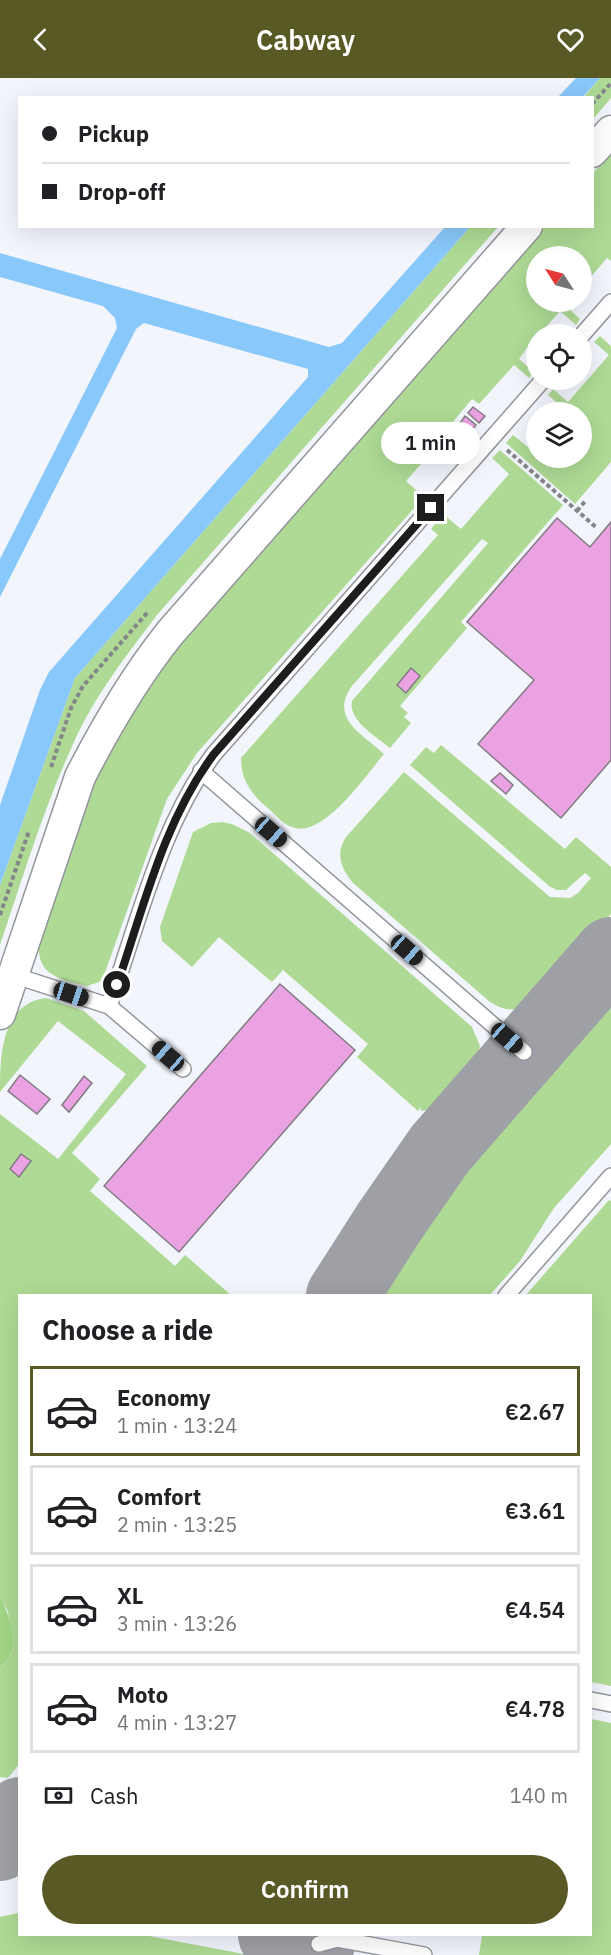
<!DOCTYPE html>
<html lang="en">
<head>
<meta charset="utf-8">
<style>
  body { margin:0; font-family:"IBM Plex Sans",sans-serif; background:#f6f6f6; color:#202124; height:100vh; display:flex; flex-direction:column; font-size:22px; white-space:nowrap }
  * { box-sizing:border-box; margin:0 }
  p { font-size:20px; color:#757577 }
  .icon { flex:none; width:33px; height:33px; fill:none; stroke:currentColor; stroke-width:2; stroke-linecap:round; stroke-linejoin:round }
  .map { position:relative; flex:1; overflow:hidden }
  .drawer { position:absolute; left:18px; top:1216px; width:574px; height:642px; display:flex; flex-direction:column; background:#fff; border-radius:0px; box-shadow:0 6px 24px #0002 }
  .drawer>* { flex:none }
  .banner { position:absolute; left:18px; top:18px; width:576px; height:132px; border-radius:0px; box-shadow:0 6px 24px #0002; display:grid; align-content:center; height:132px; padding:0 24px; background:#fff }
  .needle { width:39px; rotate:306deg }
  .controls { position:absolute; left:526px; top:168px; display:grid; gap:12px }
  .controls a { display:grid; place-items:center; width:66px; height:66px; border-radius:50%; background:#fff; box-shadow:0 6px 24px #0002; font-size:30px }
  .end { position:absolute; width:27px; height:27px; margin:-14px; border:8px solid #1c1d1f; background:#fff; box-shadow:0 0 0 3px #fff }
  .from { border-radius:50% }
  .bubble { position:absolute; height:42px; border-radius:21px; background:#fff; box-shadow:0 6px 24px #0002; font-size:20px; font-weight:600; line-height:42px; text-align:center }
  .car { position:absolute; width:18px; height:36px; margin:-18px -9px; border-radius:8px; box-shadow:0 0 4px 2px #0007; background:linear-gradient(#222 24%,#8ab4d8 0 40%,#222 0 76%,#8ab4d8 0 86%,#222 0) }
  .banner b { display:flex; align-items:center; gap:21px; height:57px; font-size:22px }
  .banner b+b { border-top:2px solid #e0e0e0 }
  .banner i { width:15px; height:15px; background:#202124 }
  ul { padding:0; list-style:none }
  li { display:flex; align-items:center; gap:18px; height:90px; margin:0 12px 9px; padding:0 12px; border:3px solid #e0e0e0; border-radius:0px }
  li div { flex:1 }
  li b { display:block; font-size:22px }
  li em { font-style:normal; font-weight:600 }
  li.active { border-color:#595926 }
  li>.icon { width:54px; height:54px; stroke-width:1.5 }
  h2 { padding:0 24px; font-size:27px; line-height:72px }
  .pay { display:flex; align-items:center; gap:15px; height:66px; padding:0 24px; font-size:22px }
  .pay p { margin-inline-start:auto }
  .button { display:flex; gap:12px; margin-top:auto; padding:12px 24px }
  .button a { flex:1; height:69px; border-radius:36px; background:#595926; color:#fff; font-size:24px; font-weight:600; line-height:69px; text-align:center }
  header { display:flex; justify-content:space-between; align-items:center; height:78px; padding:0 24px; background:#595926; color:#fff; font-size:27px; font-weight:600 }
  .map>svg:first-child { display:block }
  .green { fill:#aeda95 }
  .forest { fill:#a2d685 }
  .water { fill:#89c8fa }
  .lines { fill:none; stroke-linecap:round; stroke-linejoin:round }
  .taxiway { stroke:#9ea0a5; stroke-width:72 }
  .building { fill:#eaa2e3; stroke:#817c81; stroke-width:1.5 }
  .service-casing { stroke:#93959b; stroke-width:18 }
  .minor-casing { stroke:#93959b; stroke-width:33 }
  .path { stroke:#84868a; stroke-width:4; stroke-dasharray:4.5 3; stroke-linecap:butt }
  .service { stroke:#fff; stroke-width:15 }
  .minor { stroke:#fff; stroke-width:30 }
  .route { stroke:#1c1d1f; stroke-width:8 }
</style>
</head>
<body>
<header><svg class="icon" aria-label="back" viewBox="0 0 24 24"><path d="M15 5l-7 7 7 7"/></svg>Cabway<svg class="icon" aria-label="heart" viewBox="0 0 24 24"><path d="M12 20l-8-8c-3-5 5-10 8-4 3-6 11-1 8 4z"/></svg></header>
<div class="map">
<svg width="611" height="1877" viewBox="0 0 611 1877">
  <rect width="100%" height="100%" fill="#f3f5fc"/>
  <g class="green">
    <polygon points="600,0 611,0 611,20 593,41 592,20 583,20"/>
    <path d="M611,74V183L607,180L582,209V178H537V224H569L566,228L580,241L576,247L560,233L540,256H537L519,281L534,294L529,300L514,287L479,326L472,321L452,345L455,348L406,403L424,419L197,675L167,721L102,903L87,908C56,900 35,897 39,859L96,696L147,606L206,534L545,149L592,148L593,95Z"/>
    <path d="M470,149H498L157,537C127,577 95,617 74,664C44,729 23,799 0,867V807L75,600Z"/>
    <polygon points="600,258 611,268 611,384 575,426 506,365 513,357 528,369 537,359 537,380 582,380 582,334 559,334 563,330 548,317 553,311 568,324 609,277 594,264"/>
    <path d="M500,372L563,427L461,544L467,550L400,628L408,635L404,639L411,645L390,670C377,659 348,643 352,623L488,465L482,461L352,608C329,640 362,656 384,676C366,697 325,758 295,750C285,748 276,738 269,731C252,717 241,703 241,680L438,457L431,451L443,436L461,451L509,396L492,380Z"/>
    <path d="M441,667L565,771L576,759L611,789V836C594,855 543,924 522,930C510,934 500,930 490,924L353,805C341,790 335,776 346,759L404,694L550,819L570,820L578,815L591,800L585,795L566,812H557L549,808L410,687L426,669L434,675Z"/>
    <polygon points="222,744 232,746 250,755 472,949 480,968 472,997 445,1028 421,1033 421,1029 418,1033 357,979 368,966 283,892 272,904 219,859 192,889 162,863 160,849 193,754 211,745"/>
    <polygon points="611,911 611,1066 554,1130 520,1183 489,1218 370,1218 461,1083"/>
    <path d="M46,920L84,933L147,988L72,1075L100,1101L90,1113L175,1188L185,1177L232,1218H20V1685L8,1700L0,1699V1591L11,1576V1558L8,1534L0,1518V1036L58,1081L126,996L58,943L0,1014C0,979 1,925 46,920Z"/>
    <polygon points="609,1122 611,1123 611,1608 591,1604 591,1218 525,1218"/>
    <polygon points="591,1641 611,1645 611,1877 479,1877 482,1857 591,1857"/>
    <polygon points="18,1835 20,1857 144,1857 249,1877 0,1877 0,1839"/>
  </g>
  <path class="forest" d="M0,1518C8,1534 16,1557 11,1575C9,1580 3,1586 0,1591Z"/>
  <g class="water">
    <polygon points="576,0 600,0 583,19 558,19"/>
    <polygon points="445,149 470,149 75,600 0,807 0,727 40,612 49,594 308,299 308,291 144,245 136,251 0,519 0,481 117,250 115,240 103,228 0,199 0,175 329,269 342,265"/>
  </g>
  <g class="lines">
    <g class="taxiway">
      <polyline points="342,1218 390,1143 440,1071 611,875"/>
      <polyline points="0,1767 20,1735"/>
      <polyline points="274,1857 319,1866"/>
    </g>
  </g>
  <g class="building">
    <polygon points="473,329 485,338 479,345 468,335"/>
    <polygon points="465,338 476,347 471,354 460,345"/>
    <polygon points="557,440 590,469 611,444 611,682 561,740 478,666 534,602 467,544"/>
    <polygon points="411,590 420,598 406,615 397,607"/>
    <polygon points="500,695 513,707 506,716 491,703"/>
    <polygon points="280,906 355,972 179,1174 104,1108"/>
    <polygon points="20,997 50,1021 37,1036 8,1013"/>
    <polygon points="84,998 92,1005 69,1034 62,1027"/>
    <polygon points="21,1076 31,1083 19,1099 10,1091"/>
  </g>
  <g class="lines">
    <g class="service-casing">
      <g id="service">
        <polyline points="582,257 611,224"/>
        <polyline points="201,693 524,974"/>
        <polyline points="13,897 109,928 183,991"/>
        <path d="M109,928C138,845 161,747 214,676L543,302"/>
        <polyline points="506,1218 611,1098"/>
        <polyline points="591,1622 611,1626"/>
        <polyline points="319,1866 337,1861 424,1877"/>
      </g>
    </g>
    <g class="minor-casing">
      <g id="minor">
        <polyline points="592,74 611,53"/>
        <path d="M0,936L80,699C106,648 134,600 170,555L527,148"/>
      </g>
    </g>
    <g class="path">
      <polyline points="592,26 611,5"/>
      <polyline points="507,372 597,450"/>
      <polyline points="577,433 586,422"/>
      <polyline points="51,689 71,630 83,608 147,535"/>
      <polyline points="0,837 29,753"/>
    </g>
    <use href="#service" class="service"/>
    <use href="#minor" class="minor"/>
  </g>
  <g class="lines">
    <path class="route" d="M117,907C144,829 163,744 214,676L431,430"/>
  </g>
</svg>
<div class="controls">
<a><svg class="needle" viewBox="-14 -14 28 28"><path d="M0-13l5 13h-10z" fill="#e53935"/><path d="M0 13l5-13h-10z" fill="#757577"/></svg></a>
<a><svg class="icon" aria-label="locate" viewBox="0 0 24 24"><circle cx="12" cy="12" r="6"/><path d="M12 2v4M12 18v4M2 12h4M18 12h4"/></svg></a>
<a><svg class="icon" aria-label="layers" viewBox="0 0 24 24"><path d="M12 4l9 5-9 5-9-5zM3 14l9 5 9-5"/></svg></a>
</div>
<i class="end from" style="left:117px;top:907px"></i>
<i class="end" style="left:431px;top:430px"></i>
<div class="bubble" style="left:381px;top:344px;width:99px">1 min</div>
<i class="car" style="left:271px;top:754px;rotate:131deg"></i>
<i class="car" style="left:407px;top:872px;rotate:131deg"></i>
<i class="car" style="left:71px;top:916px;rotate:108deg"></i>
<i class="car" style="left:507px;top:960px;rotate:131deg"></i>
<i class="car" style="left:168px;top:978px;rotate:311deg"></i>
<div class="banner">
<b><i class="from"></i>Pickup</b>
<b><i></i>Drop-off</b>
</div>
<section class="drawer">
<h2>Choose a ride</h2>
<ul>
<li class="active"><svg class="icon" aria-label="car" viewBox="0 0 24 24"><path d="M5 17H2v-5l4-1 3-4h7l3 4 3 1v5h-3M9 17h6M6 11h13"/><circle cx="7" cy="17" r="2"/><circle cx="17" cy="17" r="2"/></svg><div><b>Economy</b><p>1 min · 13:24</p></div><em>€2.67</em></li>
<li><svg class="icon" aria-label="car" viewBox="0 0 24 24"><path d="M5 17H2v-5l4-1 3-4h7l3 4 3 1v5h-3M9 17h6M6 11h13"/><circle cx="7" cy="17" r="2"/><circle cx="17" cy="17" r="2"/></svg><div><b>Comfort</b><p>2 min · 13:25</p></div><em>€3.61</em></li>
<li><svg class="icon" aria-label="car" viewBox="0 0 24 24"><path d="M5 17H2v-5l4-1 3-4h7l3 4 3 1v5h-3M9 17h6M6 11h13"/><circle cx="7" cy="17" r="2"/><circle cx="17" cy="17" r="2"/></svg><div><b>XL</b><p>3 min · 13:26</p></div><em>€4.54</em></li>
<li><svg class="icon" aria-label="car" viewBox="0 0 24 24"><path d="M5 17H2v-5l4-1 3-4h7l3 4 3 1v5h-3M9 17h6M6 11h13"/><circle cx="7" cy="17" r="2"/><circle cx="17" cy="17" r="2"/></svg><div><b>Moto</b><p>4 min · 13:27</p></div><em>€4.78</em></li>
</ul>
<div class="pay"><svg class="icon" aria-label="cash" viewBox="0 0 24 24"><path d="M3 7h18v10H3z"/><circle cx="12" cy="12" r="2"/></svg>Cash<p>140 m</p></div>
<div class="button"><a>Confirm</a></div>
</section>
</div>
</body>
</html>
